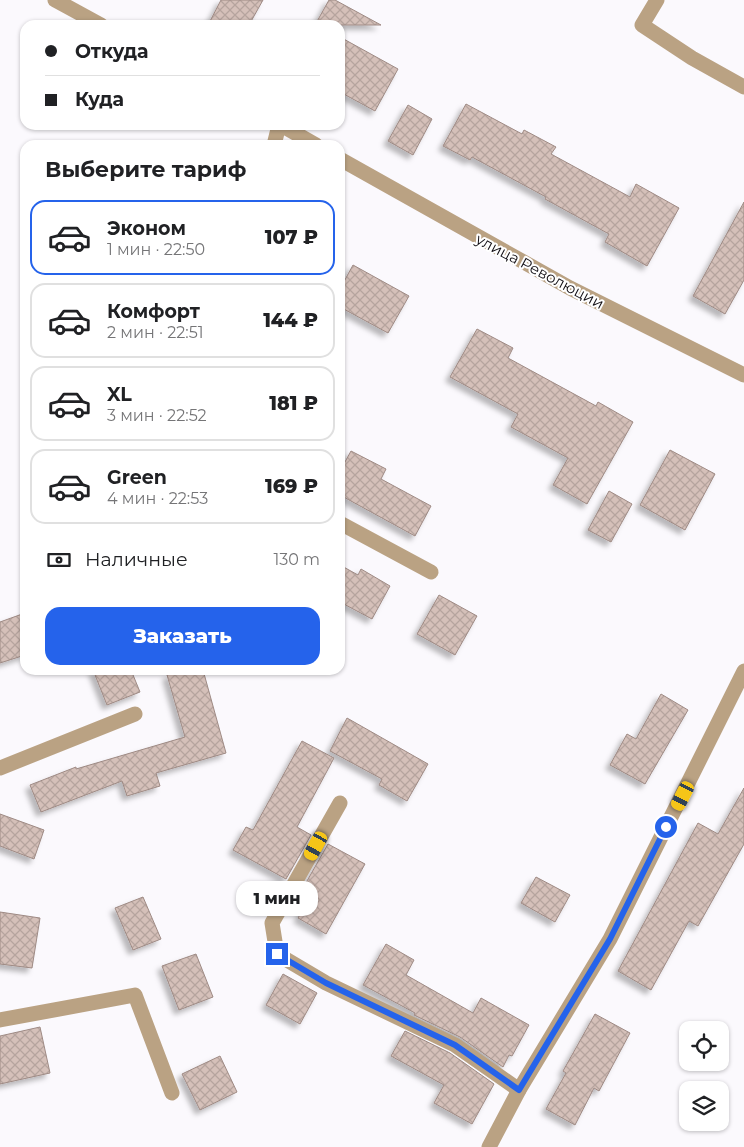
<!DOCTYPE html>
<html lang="ru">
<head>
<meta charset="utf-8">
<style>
  body { margin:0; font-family:Montserrat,sans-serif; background:#f6f6f6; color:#202124; height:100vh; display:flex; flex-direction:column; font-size:19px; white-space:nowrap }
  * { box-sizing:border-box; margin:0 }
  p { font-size:16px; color:#757577 }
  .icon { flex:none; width:28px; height:28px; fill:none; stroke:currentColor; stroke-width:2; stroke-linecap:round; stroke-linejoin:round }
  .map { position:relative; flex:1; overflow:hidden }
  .panel { position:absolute; left:20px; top:140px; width:325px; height:535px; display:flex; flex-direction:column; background:#fff; border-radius:15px; box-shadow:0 1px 4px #0004 }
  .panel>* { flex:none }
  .banner { position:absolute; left:20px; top:20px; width:325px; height:110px; border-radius:15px; box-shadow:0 1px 4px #0004; display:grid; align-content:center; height:110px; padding:0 25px; background:#fff }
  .controls { position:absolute; left:679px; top:1021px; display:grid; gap:10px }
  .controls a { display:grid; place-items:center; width:50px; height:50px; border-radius:10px; background:#fff; box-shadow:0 1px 4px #0004; font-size:25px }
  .end { position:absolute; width:22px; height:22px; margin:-11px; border:6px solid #2563eb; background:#fff; box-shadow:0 0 0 2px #fff }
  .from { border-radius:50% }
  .bubble { position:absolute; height:35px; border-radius:15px; background:#fff; box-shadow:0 1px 4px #0004; font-size:16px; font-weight:800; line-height:35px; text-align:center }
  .car { position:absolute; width:15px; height:30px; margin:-15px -8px; border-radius:6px; box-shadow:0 0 4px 1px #0007; background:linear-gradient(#f5c518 24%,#345 0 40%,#f5c518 0 76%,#345 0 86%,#f5c518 0) }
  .banner b { display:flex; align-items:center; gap:18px; height:48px; font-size:19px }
  .banner b+b { border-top:1px solid #e0e0e0 }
  .banner i { width:12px; height:12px; background:#202124 }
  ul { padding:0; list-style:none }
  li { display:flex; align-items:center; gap:15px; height:75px; margin:0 10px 8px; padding:0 15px; border:2px solid #e0e0e0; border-radius:15px }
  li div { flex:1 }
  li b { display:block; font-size:19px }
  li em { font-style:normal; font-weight:800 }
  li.selected { border-color:#2563eb }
  li>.icon { width:45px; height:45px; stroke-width:1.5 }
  h2 { padding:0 25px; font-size:22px; line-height:60px }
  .pay { display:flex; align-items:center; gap:12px; height:55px; padding:0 25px; font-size:19px }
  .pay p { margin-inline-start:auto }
  .action { display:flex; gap:10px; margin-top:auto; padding:10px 25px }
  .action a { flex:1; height:58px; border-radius:15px; background:#2563eb; color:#fff; font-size:20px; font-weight:800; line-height:58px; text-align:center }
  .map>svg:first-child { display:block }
  .building { fill:url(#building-cross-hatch); stroke:#9e8a84; filter:url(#shadow) }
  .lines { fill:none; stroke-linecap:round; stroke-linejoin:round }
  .service { stroke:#baa283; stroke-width:15 }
  .minor { stroke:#baa283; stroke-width:15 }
  .route { stroke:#2563eb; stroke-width:6 }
  .labels { text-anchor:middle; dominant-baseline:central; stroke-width:4; stroke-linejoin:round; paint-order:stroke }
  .street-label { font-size:15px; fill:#100d13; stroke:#fff }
</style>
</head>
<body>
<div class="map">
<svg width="744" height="1147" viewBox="0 0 744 1147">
  <defs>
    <pattern id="building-cross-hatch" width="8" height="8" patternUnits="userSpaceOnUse" patternTransform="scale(1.25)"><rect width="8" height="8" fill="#d5c0b9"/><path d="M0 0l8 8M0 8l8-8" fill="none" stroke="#b6a49e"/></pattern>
    <filter id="shadow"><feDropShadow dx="-4.5" dy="4.5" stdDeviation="2.5" flood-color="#0004"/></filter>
  </defs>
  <rect width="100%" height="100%" fill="#fbf9fd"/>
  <g class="building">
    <polygon points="221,0 263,0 249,25 208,25"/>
    <polygon points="329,0 335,0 381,25 315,25"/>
    <polygon points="340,37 398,69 375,111 340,92"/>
    <polygon points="466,104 522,134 524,130 556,147 551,154 630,197 636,184 679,208 647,266 605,242 609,234 545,199 546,197 472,157 470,160 443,146"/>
    <polygon points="408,105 432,119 413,155 388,141"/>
    <polygon points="744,202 744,280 725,314 693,296"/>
    <polygon points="353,265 409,296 388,333 340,307 340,289"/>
    <polygon points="477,329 513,348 508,358 596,406 598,402 633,422 587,504 553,485 568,458 511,427 518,414 450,377"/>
    <polygon points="670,450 715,474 685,530 640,505"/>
    <polygon points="351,451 386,469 381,479 431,506 415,536 340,495 340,471"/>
    <polygon points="609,491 632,504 611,542 588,530"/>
    <polygon points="340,565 358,575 361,569 390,586 372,619 340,602"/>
    <polygon points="439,595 477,616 455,655 417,634"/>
    <polygon points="25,613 25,655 0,663 0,622"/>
    <polygon points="93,670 131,670 140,692 107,705"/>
    <polygon points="185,670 203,670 226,753 156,773 160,786 127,796 122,781 41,812 30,785 76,767 76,769 185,737 167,675"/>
    <polygon points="661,694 688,710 645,784 610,765 627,734 636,739"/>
    <polygon points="347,718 428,764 407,801 379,785 382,779 330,751"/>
    <polygon points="302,741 334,758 297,827 311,835 286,879 233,850 246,827 253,830"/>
    <polygon points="744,788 744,844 698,926 689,921 651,990 618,971 698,823 718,834"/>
    <polygon points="0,814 44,830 34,859 0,846"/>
    <polygon points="328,844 365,864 326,934 298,918 312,893 303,888"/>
    <polygon points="536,877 570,895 555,922 521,903"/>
    <polygon points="143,897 161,939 133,950 115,908"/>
    <polygon points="0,912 40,918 32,968 0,964"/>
    <polygon points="386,944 414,960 406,975 473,1013 481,998 529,1025 512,1056 509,1055 503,1067 460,1037 414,1015 415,1013 363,985"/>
    <polygon points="196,954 213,997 179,1010 162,966"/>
    <polygon points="283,974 317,993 300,1024 266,1005"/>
    <polygon points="595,1014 630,1033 599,1091 594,1088 575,1125 546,1109 566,1073 563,1071"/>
    <polygon points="40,1027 50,1073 0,1084 0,1036"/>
    <polygon points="405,1031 450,1053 494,1084 472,1124 434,1103 444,1085 391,1056"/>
    <polygon points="220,1056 237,1092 200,1110 182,1074"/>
  </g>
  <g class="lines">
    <g class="service">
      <polyline points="657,0 642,25 692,58 744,87"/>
      <polyline points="274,145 279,125"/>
      <polyline points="340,523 431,572"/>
      <polyline points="0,768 135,714"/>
      <polyline points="340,803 272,923 277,954 326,983 455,1045 519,1090"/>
      <polyline points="0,1020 135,995 172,1093"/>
    </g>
    <g class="minor">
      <polyline points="55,0 101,25"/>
      <polyline points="281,125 316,145"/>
      <polyline points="340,159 570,288 744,375"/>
      <polyline points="489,1147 519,1090 610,939 744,671"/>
    </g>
  </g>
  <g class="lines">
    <polyline class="route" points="277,954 326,983 455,1045 519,1090 610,939 666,827"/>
  </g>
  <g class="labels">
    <g class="street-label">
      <text transform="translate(540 271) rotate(28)">улица Революции</text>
    </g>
  </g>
</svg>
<div class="controls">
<a><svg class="icon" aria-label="locate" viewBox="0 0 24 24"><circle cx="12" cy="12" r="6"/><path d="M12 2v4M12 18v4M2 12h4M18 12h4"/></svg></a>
<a><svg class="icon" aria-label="layers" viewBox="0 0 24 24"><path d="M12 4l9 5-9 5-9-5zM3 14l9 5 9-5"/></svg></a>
</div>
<i class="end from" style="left:666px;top:827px"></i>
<i class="end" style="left:277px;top:954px"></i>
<div class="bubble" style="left:236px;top:881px;width:82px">1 мин</div>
<i class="car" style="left:683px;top:796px;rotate:207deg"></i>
<i class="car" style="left:316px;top:846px;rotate:209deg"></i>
<div class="banner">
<b><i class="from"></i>Откуда</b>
<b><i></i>Куда</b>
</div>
<section class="panel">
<h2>Выберите тариф</h2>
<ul>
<li class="selected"><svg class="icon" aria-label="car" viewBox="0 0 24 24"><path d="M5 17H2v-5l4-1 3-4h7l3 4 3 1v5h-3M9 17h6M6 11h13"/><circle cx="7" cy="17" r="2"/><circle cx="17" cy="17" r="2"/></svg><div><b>Эконом</b><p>1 мин · 22:50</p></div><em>107 ₽</em></li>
<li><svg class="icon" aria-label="car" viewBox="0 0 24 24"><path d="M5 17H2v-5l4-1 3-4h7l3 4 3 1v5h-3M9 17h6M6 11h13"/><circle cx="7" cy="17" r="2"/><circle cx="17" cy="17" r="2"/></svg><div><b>Комфорт</b><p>2 мин · 22:51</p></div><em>144 ₽</em></li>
<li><svg class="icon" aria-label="car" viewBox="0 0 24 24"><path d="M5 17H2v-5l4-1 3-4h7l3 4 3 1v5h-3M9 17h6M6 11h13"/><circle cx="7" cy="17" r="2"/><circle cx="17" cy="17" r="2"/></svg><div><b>XL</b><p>3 мин · 22:52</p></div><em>181 ₽</em></li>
<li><svg class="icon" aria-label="car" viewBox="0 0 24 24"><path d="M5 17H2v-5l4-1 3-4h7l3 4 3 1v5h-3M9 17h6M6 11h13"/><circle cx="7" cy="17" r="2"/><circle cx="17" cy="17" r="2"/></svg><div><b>Green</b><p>4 мин · 22:53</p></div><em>169 ₽</em></li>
</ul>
<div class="pay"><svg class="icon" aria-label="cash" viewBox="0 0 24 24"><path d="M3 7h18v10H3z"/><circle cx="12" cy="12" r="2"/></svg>Наличные<p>130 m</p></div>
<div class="action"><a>Заказать</a></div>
</section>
</div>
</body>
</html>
